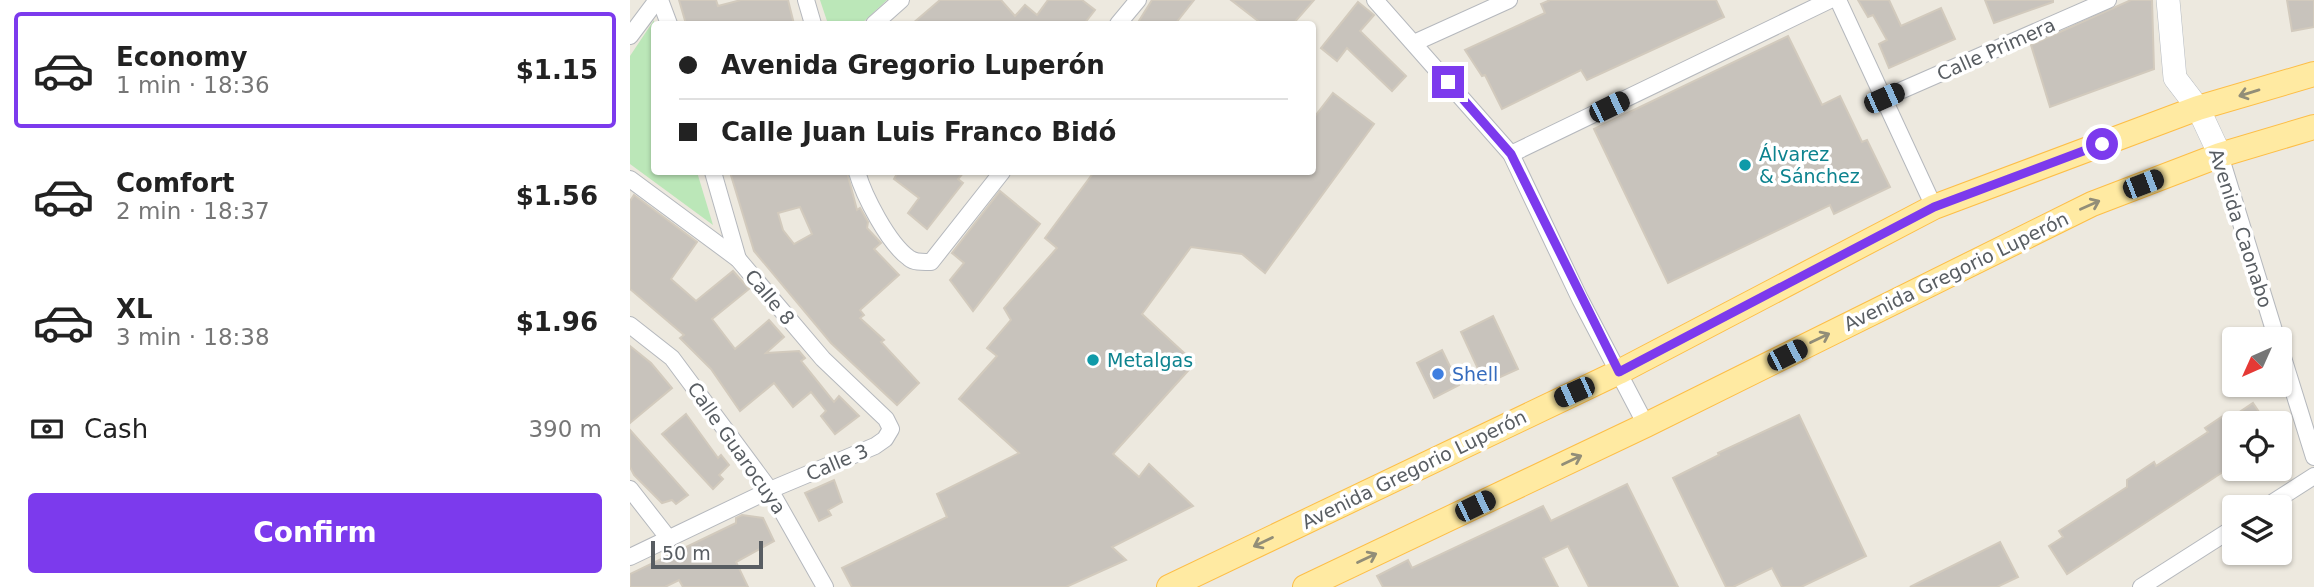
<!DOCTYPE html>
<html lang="en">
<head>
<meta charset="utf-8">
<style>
  body { margin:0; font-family:"DejaVu Sans",sans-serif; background:#f2f2f2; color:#222; height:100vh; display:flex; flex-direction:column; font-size:26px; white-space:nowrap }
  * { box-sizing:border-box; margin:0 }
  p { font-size:23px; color:#767676 }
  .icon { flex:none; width:38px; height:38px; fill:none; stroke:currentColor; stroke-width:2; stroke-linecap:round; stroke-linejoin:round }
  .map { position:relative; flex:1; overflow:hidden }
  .side { display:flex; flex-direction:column; background:#fff; width:630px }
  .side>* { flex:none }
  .top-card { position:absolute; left:21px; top:21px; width:665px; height:154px; border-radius:7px; box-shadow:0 2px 5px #0004; display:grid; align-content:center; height:154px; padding:0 28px; background:#fff }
  .needle { width:46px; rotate:225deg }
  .controls { position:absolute; left:1592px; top:327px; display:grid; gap:14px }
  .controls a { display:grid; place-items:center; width:70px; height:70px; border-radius:7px; background:#fff; box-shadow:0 2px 5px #0004; font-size:35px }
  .scale { position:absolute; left:21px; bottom:18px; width:112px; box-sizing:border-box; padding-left:7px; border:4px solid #585d62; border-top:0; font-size:19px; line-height:24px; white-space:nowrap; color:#585d62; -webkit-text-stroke:5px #fff; paint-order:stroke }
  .end { position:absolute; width:32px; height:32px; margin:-16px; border:9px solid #7c3aed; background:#fff; box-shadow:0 0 0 4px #fff }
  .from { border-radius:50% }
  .car { position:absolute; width:21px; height:42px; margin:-21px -10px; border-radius:9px; box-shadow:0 0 5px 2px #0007; background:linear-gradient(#222 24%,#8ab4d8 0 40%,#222 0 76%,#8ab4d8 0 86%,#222 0) }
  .top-card b { display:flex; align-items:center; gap:24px; height:66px; font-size:26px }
  .top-card b+b { border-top:2px solid #e0e0e0 }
  .top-card i { width:18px; height:18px; background:#222 }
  ul { padding:12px 0 0; list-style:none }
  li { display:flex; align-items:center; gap:21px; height:116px; margin:0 14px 10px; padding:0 14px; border:4px solid transparent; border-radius:7px }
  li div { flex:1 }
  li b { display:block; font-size:26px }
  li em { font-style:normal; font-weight:800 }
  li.on { border-color:#7c3aed }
  li>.icon { width:63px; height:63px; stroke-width:1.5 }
  .pay { display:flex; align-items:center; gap:18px; height:77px; padding:0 28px; font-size:26px }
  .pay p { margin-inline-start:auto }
  .cta { display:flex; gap:14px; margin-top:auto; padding:14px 28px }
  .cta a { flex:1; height:80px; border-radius:7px; background:#7c3aed; color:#fff; font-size:28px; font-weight:800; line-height:80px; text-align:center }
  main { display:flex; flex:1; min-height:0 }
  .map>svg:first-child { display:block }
  .green { fill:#bbe7b8 }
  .building { fill:#c8c3bc; stroke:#d2cabd; stroke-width:2; fill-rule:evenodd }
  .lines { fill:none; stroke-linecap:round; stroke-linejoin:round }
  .street-casing { stroke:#b5b8bd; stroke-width:18 }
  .secondary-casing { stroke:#b5bac0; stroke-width:24 }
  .primary-casing { stroke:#fdbe47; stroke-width:26 }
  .street { stroke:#fff; stroke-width:16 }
  .secondary { stroke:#fff; stroke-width:23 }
  .primary { stroke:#ffeaa2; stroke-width:24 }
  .oneway { stroke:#928e78 }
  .route { stroke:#7c3aed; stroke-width:9 }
  .culture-dot { fill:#0f9aa8; stroke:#fff; stroke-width:2.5 }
  .shop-dot { fill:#3f7fe0; stroke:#fff; stroke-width:2.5 }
  .labels { text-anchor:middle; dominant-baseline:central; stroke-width:7; stroke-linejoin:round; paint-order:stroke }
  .street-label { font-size:19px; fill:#585d62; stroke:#fff }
  .culture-label { font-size:19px; fill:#0d838f; stroke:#fff; text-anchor:start }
  .shop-label { font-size:19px; fill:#366cbe; stroke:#fff; text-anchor:start }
</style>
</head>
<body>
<main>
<section class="side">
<ul>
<li class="on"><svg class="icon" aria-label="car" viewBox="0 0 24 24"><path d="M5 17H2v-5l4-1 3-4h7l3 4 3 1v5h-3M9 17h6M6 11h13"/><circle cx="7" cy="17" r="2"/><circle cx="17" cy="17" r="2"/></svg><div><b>Economy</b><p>1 min · 18:36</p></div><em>$1.15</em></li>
<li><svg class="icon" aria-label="car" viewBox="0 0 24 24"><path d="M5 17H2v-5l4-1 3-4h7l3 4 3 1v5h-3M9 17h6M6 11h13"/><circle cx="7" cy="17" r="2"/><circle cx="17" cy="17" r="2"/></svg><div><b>Comfort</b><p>2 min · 18:37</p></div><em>$1.56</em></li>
<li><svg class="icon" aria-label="car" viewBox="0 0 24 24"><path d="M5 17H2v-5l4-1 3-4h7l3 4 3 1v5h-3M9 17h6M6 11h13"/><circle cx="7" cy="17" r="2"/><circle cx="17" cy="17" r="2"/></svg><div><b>XL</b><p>3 min · 18:38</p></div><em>$1.96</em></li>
</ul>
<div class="pay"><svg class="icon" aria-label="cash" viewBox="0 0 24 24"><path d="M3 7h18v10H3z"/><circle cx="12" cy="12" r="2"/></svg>Cash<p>390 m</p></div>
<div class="cta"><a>Confirm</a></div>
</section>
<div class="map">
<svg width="1684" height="587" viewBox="0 0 1684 587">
  <rect width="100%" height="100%" fill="#ede9df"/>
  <g class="green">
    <polygon points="190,0 257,0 231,24 198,24"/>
    <polygon points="24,20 24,172 67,172 83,225 0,164 0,56"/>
  </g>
  <g class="building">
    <polygon points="49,0 86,0 88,6 111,0 158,0 164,24 56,24"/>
    <polygon points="310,0 371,0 385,16 395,5 407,15 418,0 452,0 465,10 454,24 282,24"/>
    <polygon points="522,0 564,0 545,24 507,24"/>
    <polygon points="601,0 684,0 663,24 632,24"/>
    <polygon points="920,0 1086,0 1094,17 957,80 951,70 872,109 855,75 852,76 835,50 915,13 911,4"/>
    <polygon points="1228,0 1259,0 1271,26 1311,8 1325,39 1259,68 1249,44 1257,40 1243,15 1238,17"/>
    <polygon points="1355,0 1423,0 1423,2 1364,23"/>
    <polygon points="1501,0 1522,0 1524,69 1420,107 1401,45"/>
    <polygon points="1657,0 1684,0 1684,27 1662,31"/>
    <polygon points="728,2 744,15 730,31 776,76 762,91 717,48 707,61 691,48"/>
    <polygon points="1158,36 1192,105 1210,96 1232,142 1237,140 1260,187 1204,214 1200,205 1038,283 964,129"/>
    <polygon points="703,93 744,124 635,273 612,254 561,247 512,314 565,363 483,454 509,477 519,464 563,506 482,547 496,560 436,587 222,587 212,568 317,517 307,494 389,453 329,399 367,356 357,348 381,320 374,308 427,248 415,238 464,172 682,172 682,120"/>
    <path d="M100,172H217L227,210L230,208L238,222L237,228L251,243L244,249L269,275L230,310L234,315L230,318L254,340L251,342L289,383L267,405L201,343L124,251ZM170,207L182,234L164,244L153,230L148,213Z"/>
    <polygon points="268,172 334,172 328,179 333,183 297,229 278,213 289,198 264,179"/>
    <polygon points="370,191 410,224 343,311 320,280 334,263 322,253"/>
    <polygon points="4,195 67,242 41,279 66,301 103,271 119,289 82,319 105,349 139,320 154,337 136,353 169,351 175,358 171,361 204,402 209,396 229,416 205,434 191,416 196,411 181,392 163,407 144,383 110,411 81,369 50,338 54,335 0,289 0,201"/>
    <polygon points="863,316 888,369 855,384 831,332"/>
    <polygon points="0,346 21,363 42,388 0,423"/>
    <polygon points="812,350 829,385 804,398 787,363"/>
    <polygon points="1623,403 1637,424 1605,424 1605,464 1437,574 1419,546 1433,537 1429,531 1497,487 1497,480 1524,462 1526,466 1578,432 1575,428 1596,414 1599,419"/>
    <polygon points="56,414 88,458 91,455 99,465 89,475 93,479 83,489 32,434"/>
    <polygon points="1169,415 1236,556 1171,587 1152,587 1142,568 1103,587 1096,587 1043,478 1089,455 1088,453"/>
    <polygon points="0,430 58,495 46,504 42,500 32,503 4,475 0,467"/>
    <polygon points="204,480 212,502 198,510 201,515 189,521 175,493"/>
    <polygon points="997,484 1048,587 959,587 938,546 913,558 928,587 753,587 747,576 778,560 782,568 913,506 921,521"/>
    <polygon points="112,515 133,518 144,541 106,562 118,587 53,587 49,580 35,587 0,587 0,574 106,523 106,518"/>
    <polygon points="1370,542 1388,577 1367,587 1280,587"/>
  </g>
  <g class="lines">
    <g class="street-casing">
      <g id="street">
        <polyline points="30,0 39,24"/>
        <polyline points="176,0 183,24"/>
        <polyline points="745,0 881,154 950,299 1016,425"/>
        <polyline points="1208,0 1304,207"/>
        <polyline points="244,24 271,0"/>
        <polyline points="488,24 508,0"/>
        <polyline points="0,36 27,0"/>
        <polyline points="784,43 879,0"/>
        <polyline points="1254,98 1478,0"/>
        <polyline points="881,154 1200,0"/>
        <polyline points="1590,155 1647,340"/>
        <polyline points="83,172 108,259"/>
        <path d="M227,172C234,196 258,243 279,258C285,263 294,262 301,262L372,172"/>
        <polyline points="0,179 108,259 193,359 256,419 261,429 255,439 245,446 140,490 0,557"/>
        <polyline points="0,325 42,358 140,490 195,587"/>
        <polyline points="1650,348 1684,457"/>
        <polyline points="0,489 39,539"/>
        <polyline points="1634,508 1684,476"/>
        <polyline points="1511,587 1605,527"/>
      </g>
    </g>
    <g class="secondary-casing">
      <polyline id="secondary" points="1538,0 1545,78 1568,108 1590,155"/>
    </g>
    <g class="primary-casing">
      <g id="primary">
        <polyline points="539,587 989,372 1304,207 1568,108 1684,74"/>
        <polyline points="675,587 1016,425 1462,204 1590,155 1684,127"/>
      </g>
    </g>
    <use href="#street" class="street"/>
    <use href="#secondary" class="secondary"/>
    <use href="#primary" class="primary"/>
  </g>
  <defs><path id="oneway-shaft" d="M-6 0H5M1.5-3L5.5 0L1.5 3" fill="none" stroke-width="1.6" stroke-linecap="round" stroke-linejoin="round" transform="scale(1.75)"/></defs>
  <g class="oneway">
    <use href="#oneway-shaft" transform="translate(1619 93) rotate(163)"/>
    <use href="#oneway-shaft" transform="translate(1460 205) rotate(-24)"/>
    <use href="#oneway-shaft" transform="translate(1190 338) rotate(-26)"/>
    <use href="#oneway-shaft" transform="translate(942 460) rotate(-25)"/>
    <use href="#oneway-shaft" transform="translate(633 542) rotate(154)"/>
    <use href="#oneway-shaft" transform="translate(737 558) rotate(-25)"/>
  </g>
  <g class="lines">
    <polyline class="route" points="818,82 881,154 989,372 1304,207 1472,144"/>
  </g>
  <g class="culture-dot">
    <circle cx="1115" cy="165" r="7"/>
    <circle cx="463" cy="360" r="7"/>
  </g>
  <circle class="shop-dot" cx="808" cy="374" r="7"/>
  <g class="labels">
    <g class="street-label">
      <text transform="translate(1366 49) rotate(-24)">Calle Primera</text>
      <text transform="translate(1611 228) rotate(72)">Avenida Caonabo</text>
      <text transform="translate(1326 271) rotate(-26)">Avenida Gregorio Luperón</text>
      <text transform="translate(140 297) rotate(50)">Calle 8</text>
      <text transform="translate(107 448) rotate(55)">Calle Guarocuya</text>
      <text transform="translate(207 462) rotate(-23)">Calle 3</text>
      <text transform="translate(784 469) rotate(-26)">Avenida Gregorio Luperón</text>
    </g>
    <g class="culture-label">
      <text x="1129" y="154">Álvarez<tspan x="1129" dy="22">&amp; Sánchez</tspan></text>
      <text x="477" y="360">Metalgas</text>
    </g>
    <g class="shop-label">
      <text x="822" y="374">Shell</text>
    </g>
  </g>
</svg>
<div class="controls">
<a><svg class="needle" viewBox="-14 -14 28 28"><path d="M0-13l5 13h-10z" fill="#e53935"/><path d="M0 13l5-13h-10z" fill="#767676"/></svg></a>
<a><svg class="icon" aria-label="locate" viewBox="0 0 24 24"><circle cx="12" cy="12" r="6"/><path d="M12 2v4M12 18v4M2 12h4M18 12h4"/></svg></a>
<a><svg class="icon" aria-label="layers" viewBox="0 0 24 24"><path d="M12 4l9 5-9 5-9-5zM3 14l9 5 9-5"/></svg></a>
</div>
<div class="scale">50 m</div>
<i class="end from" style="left:1472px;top:144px"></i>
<i class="end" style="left:818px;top:82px"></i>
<i class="car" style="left:1254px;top:98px;rotate:66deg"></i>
<i class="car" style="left:979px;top:107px;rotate:64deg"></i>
<i class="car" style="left:1513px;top:184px;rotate:69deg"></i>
<i class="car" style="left:1157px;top:355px;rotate:63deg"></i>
<i class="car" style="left:944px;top:392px;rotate:246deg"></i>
<i class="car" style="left:845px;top:506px;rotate:64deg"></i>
<div class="top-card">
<b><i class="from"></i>Avenida Gregorio Luperón</b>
<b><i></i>Calle Juan Luis Franco Bidó</b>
</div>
</div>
</main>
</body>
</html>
